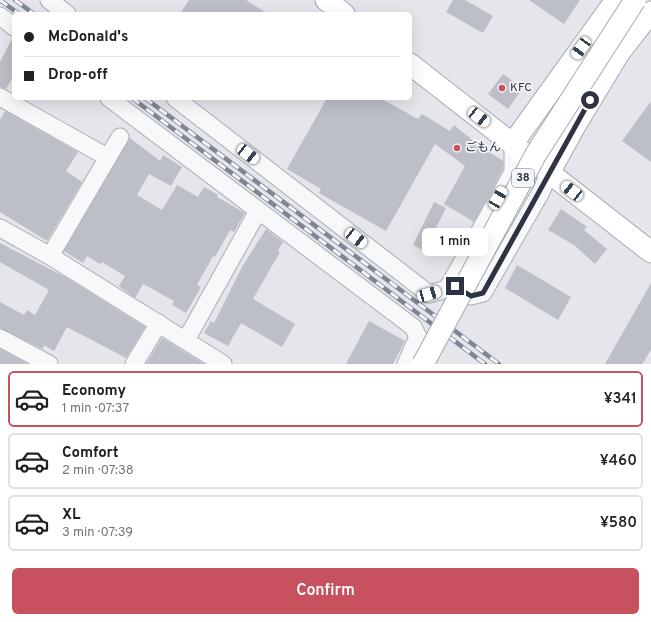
<!DOCTYPE html>
<html lang="en">
<head>
<meta charset="utf-8">
<style>
  body { margin:0; font-family:Overpass,"Noto Sans JP",sans-serif; background:#f2f2f2; color:#202124; height:100vh; display:flex; flex-direction:column; font-size:15px; white-space:nowrap }
  * { box-sizing:border-box; margin:0 }
  p { font-size:13px; color:#757577 }
  .icon { flex:none; width:22px; height:22px; fill:none; stroke:currentColor; stroke-width:2; stroke-linecap:round; stroke-linejoin:round }
  .map { position:relative; height:364px; overflow:hidden }
  .drawer { display:flex; flex-direction:column; background:#fff; flex:1 }
  .drawer>* { flex:none }
  .hud { position:absolute; left:12px; top:12px; width:400px; height:88px; border-radius:6px; box-shadow:0 4px 16px #0002; display:grid; align-content:center; height:88px; padding:0 12px; background:#fff }
  .end { position:absolute; width:18px; height:18px; margin:-9px; border:5px solid #2d3343; background:#fff; box-shadow:0 0 0 2px #fff }
  .from { border-radius:50% }
  .bubble { position:absolute; height:28px; border-radius:6px; background:#fff; box-shadow:0 4px 16px #0002; font-size:13px; font-weight:600; line-height:28px; text-align:center }
  .car { position:absolute; width:12px; height:24px; margin:-12px -6px; border-radius:5px; box-shadow:0 0 3px 1px #0007; background:linear-gradient(#fff 24%,#345 0 40%,#fff 0 76%,#345 0 86%,#fff 0) }
  .hud b { display:flex; align-items:center; gap:14px; height:38px; font-size:15px }
  .hud b+b { border-top:1px solid #e0e0e0 }
  .hud i { width:10px; height:10px; background:#202124 }
  ul { padding:7px 0 0; list-style:none }
  li { display:flex; align-items:center; gap:12px; height:56px; margin:0 8px 6px; padding:0 4px; border:2px solid #e0e0e0; border-radius:6px }
  li div { flex:1 }
  li b { display:block; font-size:15px }
  li em { font-style:normal; font-weight:600 }
  li.selected { border-color:#c7525d }
  li>.icon { width:36px; height:36px; stroke-width:1.5 }
  .button { display:flex; gap:8px; margin-top:auto; padding:8px 12px }
  .button a { flex:1; height:46px; border-radius:6px; background:#c7525d; color:#fff; font-size:16px; font-weight:600; line-height:46px; text-align:center }
  .map>svg:first-child { display:block }
  .building { fill:#bcbfc8 }
  .lines { fill:none; stroke-linecap:round; stroke-linejoin:round }
  .minor-casing { stroke:#a9adb5; stroke-width:19 }
  .major-casing { stroke:#a4aab6; stroke-width:23 }
  .minor { stroke:#f7f8f9; stroke-width:17 }
  .major { stroke:#fff; stroke-width:21 }
  .rail-casing { stroke:#7e8594; stroke-width:4.5 }
  .rail { stroke:#f4f5f8; stroke-width:3; stroke-dasharray:9; stroke-linecap:butt }
  .major-bridge-casing { stroke:#a4aab6; stroke-width:23; stroke-linecap:butt }
  .major-bridge { stroke:#fff; stroke-width:21 }
  .route { stroke:#2d3343; stroke-width:5 }
  .poi-dot { fill:#c7525d; stroke:#f4f5f8; stroke-width:1.5 }
  .labels { text-anchor:middle; dominant-baseline:central; stroke-width:3.5; stroke-linejoin:round; paint-order:stroke }
  .shield { fill:#f4f5f8; stroke:#696d79; stroke-width:1 }
  .shield-label { font-size:11px; font-weight:bold; fill:#2d3343 }
  .poi-label { font-size:12px; fill:#2d3343; stroke:#f4f5f8; text-anchor:start }
</style>
</head>
<body>
<div class="map">
<svg width="651" height="364" viewBox="0 0 651 364">
  <rect width="100%" height="100%" fill="#e4e6eb"/>
  <g class="building">
    <polygon points="189,0 246,0 268,14 180,14"/>
    <polygon points="453,0 465,0 493,16 483,33 446,12"/>
    <polygon points="529,0 580,0 564,24"/>
    <polygon points="13,37 14,75 6,89 0,87 0,62"/>
    <polygon points="503,74 523,88 508,109 488,94"/>
    <polygon points="327,98 380,98 418,119 422,114 450,131 454,125 477,144 503,161 503,169 474,222 444,204 465,166 435,144 386,231 319,193 321,189 287,169"/>
    <polygon points="651,101 651,162 622,141"/>
    <polygon points="5,111 78,152 66,171 82,182 47,241 0,212 0,120"/>
    <polygon points="130,138 160,161 163,155 182,167 171,186 149,174 137,195 162,210 177,185 198,197 204,187 218,195 217,197 245,213 234,232 230,230 215,257 213,256 197,285 201,287 186,313 172,305 174,301 143,284 135,298 119,286 125,276 102,262 100,264 87,256 83,263 64,251"/>
    <polygon points="434,202 446,208 424,251 413,245"/>
    <polygon points="561,209 587,227 584,230 607,249 595,264 574,245 548,230"/>
    <polygon points="266,229 283,242 278,251 280,252 253,299 295,324 282,347 241,323 228,346 204,333 211,321 214,323 242,267"/>
    <polygon points="0,243 67,278 145,327 126,358 67,327 54,351 44,345 43,349 0,328 0,302 24,315 27,310 35,315 49,290 0,262"/>
    <polygon points="517,265 571,297 558,320 505,288"/>
    <polygon points="651,283 651,350 642,364 605,364"/>
    <polygon points="369,321 405,341 393,364 346,364"/>
    <polygon points="162,338 204,364 146,364"/>
    <polygon points="0,349 28,364 0,364"/>
  </g>
  <g class="lines">
    <g class="minor-casing">
      <g id="minor">
        <polyline points="49,0 67,14"/>
        <polyline points="0,16 14,27"/>
        <polyline points="0,97 107,157"/>
        <polyline points="109,98 413,327 418,337 406,364"/>
        <polyline points="175,98 429,294 447,289 455,275"/>
        <polyline points="513,143 513,172 455,275 455,286 471,296 483,293 541,192 549,173"/>
        <polyline points="0,228 50,256 223,364"/>
        <polyline points="50,256 120,137"/>
        <polyline points="0,338 49,364"/>
        <polyline points="186,340 258,211"/>
        <polyline points="134,364 159,323"/>
      </g>
    </g>
    <g class="major-casing">
      <g id="major">
        <polyline points="326,0 344,14"/>
        <polyline points="410,64 651,252"/>
        <polyline points="513,143 616,0"/>
        <polyline points="549,173 576,124 619,53 651,12"/>
      </g>
    </g>
    <use href="#minor" class="minor"/>
    <use href="#major" class="major"/>
    <g class="rail-casing">
      <g id="rail">
        <polyline points="0,0 19,14"/>
        <polyline points="15,0 34,14"/>
        <polyline points="132,98 485,364"/>
        <polyline points="145,98 499,364"/>
      </g>
    </g>
    <use href="#rail" class="rail"/>
    <g class="major-bridge-casing">
      <polyline id="major-bridge" points="423,364 536,154 635,0"/>
    </g>
    <use href="#major-bridge" class="major-bridge"/>
  </g>
  <g class="lines">
    <polyline class="route" points="455,286 471,296 483,293 590,100"/>
  </g>
  <g class="poi-dot">
    <circle cx="502" cy="88" r="4"/>
    <circle cx="457" cy="148" r="4"/>
  </g>
  <g class="labels">
    <rect class="shield" x="512" y="169" width="22" height="18" rx="3"/>
    <g class="shield-label">
      <text x="523" y="178">38</text>
    </g>
    <g class="poi-label">
      <text x="510" y="88">KFC</text>
      <text x="465" y="148">ごもん</text>
    </g>
  </g>
</svg>
<i class="end from" style="left:590px;top:100px"></i>
<i class="end" style="left:455px;top:286px"></i>
<div class="bubble" style="left:422px;top:228px;width:66px">1 min</div>
<i class="car" style="left:581px;top:48px;rotate:216deg"></i>
<i class="car" style="left:479px;top:117px;rotate:128deg"></i>
<i class="car" style="left:248px;top:154px;rotate:128deg"></i>
<i class="car" style="left:572px;top:191px;rotate:308deg"></i>
<i class="car" style="left:498px;top:198px;rotate:30deg"></i>
<i class="car" style="left:356px;top:238px;rotate:128deg"></i>
<i class="car" style="left:429px;top:294px;rotate:74deg"></i>
<div class="hud">
<b><i class="from"></i>McDonald's</b>
<b><i></i>Drop-off</b>
</div>
</div>
<section class="drawer">
<ul>
<li class="selected"><svg class="icon" aria-label="car" viewBox="0 0 24 24"><path d="M5 17H2v-5l4-1 3-4h7l3 4 3 1v5h-3M9 17h6M6 11h13"/><circle cx="7" cy="17" r="2"/><circle cx="17" cy="17" r="2"/></svg><div><b>Economy</b><p>1 min · 07:37</p></div><em>¥341</em></li>
<li><svg class="icon" aria-label="car" viewBox="0 0 24 24"><path d="M5 17H2v-5l4-1 3-4h7l3 4 3 1v5h-3M9 17h6M6 11h13"/><circle cx="7" cy="17" r="2"/><circle cx="17" cy="17" r="2"/></svg><div><b>Comfort</b><p>2 min · 07:38</p></div><em>¥460</em></li>
<li><svg class="icon" aria-label="car" viewBox="0 0 24 24"><path d="M5 17H2v-5l4-1 3-4h7l3 4 3 1v5h-3M9 17h6M6 11h13"/><circle cx="7" cy="17" r="2"/><circle cx="17" cy="17" r="2"/></svg><div><b>XL</b><p>3 min · 07:39</p></div><em>¥580</em></li>
</ul>
<div class="button"><a>Confirm</a></div>
</section>
</body>
</html>
